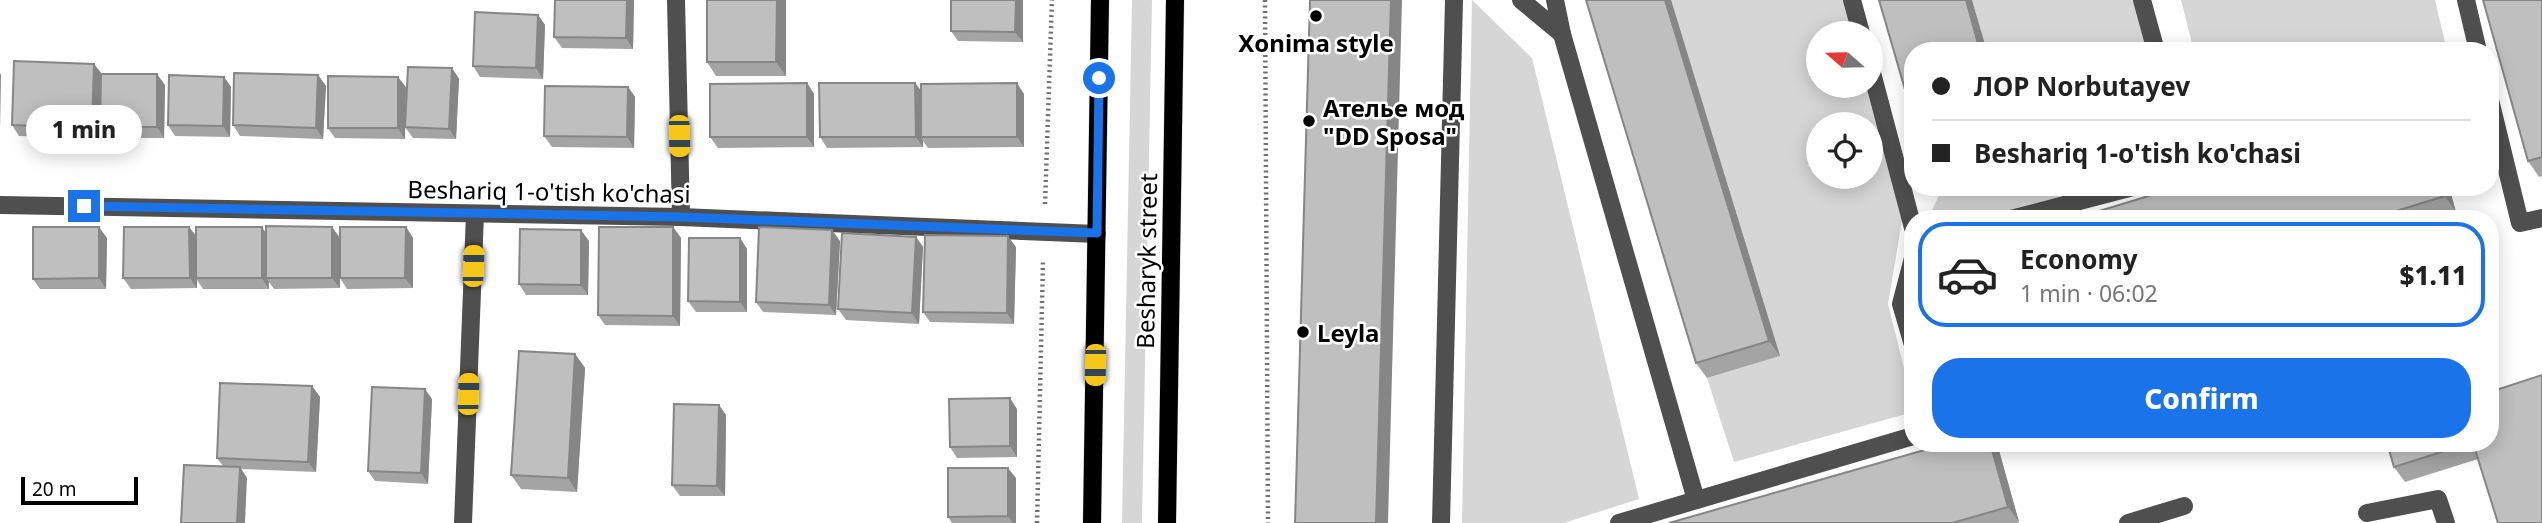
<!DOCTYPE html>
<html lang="en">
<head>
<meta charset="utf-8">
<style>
  body { margin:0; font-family:"Noto Sans",sans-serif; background:#f2f2f2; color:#222; height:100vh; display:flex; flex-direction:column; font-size:26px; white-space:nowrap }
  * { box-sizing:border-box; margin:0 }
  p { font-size:23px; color:#767676 }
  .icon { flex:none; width:38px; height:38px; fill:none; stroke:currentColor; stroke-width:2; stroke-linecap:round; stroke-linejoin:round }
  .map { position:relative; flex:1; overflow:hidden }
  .details { position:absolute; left:1904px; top:210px; width:595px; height:242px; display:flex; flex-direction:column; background:#fff; border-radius:28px; box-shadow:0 4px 18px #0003 }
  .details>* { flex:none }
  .hud { position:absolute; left:1904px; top:42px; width:595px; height:154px; border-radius:28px; box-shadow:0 4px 18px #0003; display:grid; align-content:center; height:154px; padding:0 28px; background:#fff }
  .needle { width:46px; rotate:290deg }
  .buttons { position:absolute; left:1806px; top:21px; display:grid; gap:14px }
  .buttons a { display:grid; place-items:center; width:77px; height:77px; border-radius:50%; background:#fff; box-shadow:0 4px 18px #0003; font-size:35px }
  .scale { position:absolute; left:21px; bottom:18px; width:117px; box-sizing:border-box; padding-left:7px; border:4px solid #000; border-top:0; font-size:19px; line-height:24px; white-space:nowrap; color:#000; -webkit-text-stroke:5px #fff; paint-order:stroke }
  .end { position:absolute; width:32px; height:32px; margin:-16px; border:9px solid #1a73e8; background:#fff; box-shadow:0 0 0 4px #fff }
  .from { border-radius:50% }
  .bubble { position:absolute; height:49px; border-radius:24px; background:#fff; box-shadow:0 4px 18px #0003; font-size:23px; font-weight:800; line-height:49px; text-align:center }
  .car { position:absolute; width:21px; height:42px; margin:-21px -10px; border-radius:9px; box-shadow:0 0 5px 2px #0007; background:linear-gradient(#f5c518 24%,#345 0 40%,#f5c518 0 76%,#345 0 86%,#f5c518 0) }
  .hud b { display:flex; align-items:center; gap:24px; height:66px; font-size:26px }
  .hud b+b { border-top:2px solid #e0e0e0 }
  .hud i { width:18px; height:18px; background:#222 }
  ul { padding:12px 0 0; list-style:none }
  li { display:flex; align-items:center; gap:21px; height:105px; margin:0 14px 10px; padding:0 14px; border:4px solid #e0e0e0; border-radius:28px }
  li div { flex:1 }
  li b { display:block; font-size:26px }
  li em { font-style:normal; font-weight:800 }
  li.current { border-color:#1a73e8 }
  li>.icon { width:63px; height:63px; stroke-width:1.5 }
  .action { display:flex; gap:14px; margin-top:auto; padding:14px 28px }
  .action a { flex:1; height:80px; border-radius:28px; background:#1a73e8; color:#fff; font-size:28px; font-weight:800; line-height:80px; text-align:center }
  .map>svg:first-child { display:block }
  .green { fill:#d6d6d6; fill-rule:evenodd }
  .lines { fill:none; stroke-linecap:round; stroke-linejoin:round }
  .major-casing { stroke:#dbdbdb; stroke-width:19 }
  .path { stroke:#717171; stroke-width:4.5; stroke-dasharray:2 3.5; stroke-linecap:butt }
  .minor { stroke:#4f4f4f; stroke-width:18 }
  .major { stroke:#000; stroke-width:18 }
  .wall { fill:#a4a4a4 }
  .shaded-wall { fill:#868686 }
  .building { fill:#bfbfbf; stroke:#868686; stroke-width:2 }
  .route { stroke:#1a73e8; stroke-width:9 }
  .poi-dot { fill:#000; stroke:#fff; stroke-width:2.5 }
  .labels { text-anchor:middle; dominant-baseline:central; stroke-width:5; stroke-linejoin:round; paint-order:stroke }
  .poi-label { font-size:24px; font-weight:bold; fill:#000; stroke:#fff; text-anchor:start }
  .street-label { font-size:24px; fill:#000; stroke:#fff }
</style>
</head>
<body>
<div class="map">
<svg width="2542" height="523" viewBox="0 0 2542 523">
  <rect width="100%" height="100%" fill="#fff"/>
  <g class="green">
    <polygon points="1132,0 1152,0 1142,523 1122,523"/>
    <polygon points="1472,0 1532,58 1639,499 1564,523 1462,523"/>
    <path d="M1671,0H1848L1857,33H1818V86H1871L1905,203L1888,304L1913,404V412L1734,462L1707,378L1780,356ZM1818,124H1871V177H1818Z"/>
    <polygon points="1972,0 2136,0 2153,51 1987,51"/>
    <polygon points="2181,0 2435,0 2447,51 2194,51"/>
    <polygon points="1953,187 2133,187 2011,219 1928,219 1941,191"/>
  </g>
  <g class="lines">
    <g class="major-casing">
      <g id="major">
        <polyline points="1092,523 1100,0"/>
        <polyline points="1167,523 1175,0"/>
      </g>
    </g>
    <g class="path">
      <polyline points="1265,0 1268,523"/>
      <polyline points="1045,204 1052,0"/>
      <polyline points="1037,523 1043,261"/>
    </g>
    <g class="minor">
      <polyline points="676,0 681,217"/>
      <polyline points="1521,0 1562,34"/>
      <polyline points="1555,0 1562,34 1696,500"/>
      <polyline points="1852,0 1861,33"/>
      <polyline points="2142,0 2156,51"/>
      <polyline points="2466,0 2478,51"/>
      <polyline points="1871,69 1913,228"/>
      <polyline points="2490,100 2520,223 2542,218"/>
      <polyline points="0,205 681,217 1097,234"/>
      <polyline points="2011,219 2133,187"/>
      <polyline points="1913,258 1901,304 1913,345"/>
      <polyline points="2367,513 2438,499 2446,523"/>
      <polyline points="463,523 475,214"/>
      <polyline points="1441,523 1454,0"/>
      <polyline points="1619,523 1913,436"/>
      <polyline points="2128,523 2184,506"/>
    </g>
    <use href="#major" class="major"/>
  </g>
  <g class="wall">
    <polygon points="555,0 634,0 633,49 562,48 554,37"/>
    <polygon points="707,0 786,0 786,76 716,76 707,62"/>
    <polygon points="951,0 1023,0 1023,42 958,41 951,31"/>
    <polygon points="1586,0 1671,0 1780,356 1707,378 1696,363"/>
    <polygon points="2542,0 2542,176 2539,177 2528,161"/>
    <polygon points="538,15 545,25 543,79 480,77 473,66"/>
    <polygon points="94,64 101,74 165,85 164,138 108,138 100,127 101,102 99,138 19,136 12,125"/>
    <polygon points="452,68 459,79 456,139 413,138 405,127 405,139 335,138 328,128 406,87 405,119"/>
    <polygon points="318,75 326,86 323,139 240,136 233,125"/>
    <polygon points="224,77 231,87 230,137 175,136 168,125"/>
    <polygon points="807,83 814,94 814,147 718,148 710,137"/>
    <polygon points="628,87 635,97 634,148 552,147 544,136"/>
    <polygon points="921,90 1024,94 1024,147 928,148 923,141 923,147 827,148 820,137"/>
    <polygon points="1938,187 1953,187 1941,191"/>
    <polygon points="2178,187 2449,187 2456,212 2433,219 2073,219"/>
    <polygon points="332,227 339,237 340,288 274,289 269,282 269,289 203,289 197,280 197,288 131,289 123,278 196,237 266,233"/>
    <polygon points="406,227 413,238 413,288 347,289 340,278"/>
    <polygon points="673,227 681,238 680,326 605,325 598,315"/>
    <polygon points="916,237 923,247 919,324 846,320 838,309"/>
    <polygon points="107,238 106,289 40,289 33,279"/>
    <polygon points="740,238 747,249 747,312 696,312 688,301"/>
    <polygon points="589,241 588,295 526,295 519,284"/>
    <polygon points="840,241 836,315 763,312 756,302"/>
    <polygon points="1016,247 1014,324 930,322 923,312"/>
    <polygon points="575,354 585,368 577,492 521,489 511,475"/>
    <polygon points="312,386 320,397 316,472 241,469 247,478 223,466 217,458"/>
    <polygon points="432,399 428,484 375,481 368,471"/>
    <polygon points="1017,409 1017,457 957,458 950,447"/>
    <polygon points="726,415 725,496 680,496 672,485"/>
    <polygon points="2387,443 2490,443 2478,459 2405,482 2394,467"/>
    <polygon points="1998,447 2019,522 2017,523 1669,523"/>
    <polygon points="1016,478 1016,523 952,523 948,517"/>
  </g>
  <g class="shaded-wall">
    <polygon points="627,0 634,0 633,49 626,38"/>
    <polygon points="777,0 786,0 786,76 776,62"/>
    <polygon points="1016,0 1023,0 1023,42 1015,32"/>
    <polygon points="1391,0 1402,0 1388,523 1376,523"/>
    <polygon points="1665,0 1671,0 1780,356 1769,341"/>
    <polygon points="1966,0 1972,0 1987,51 1980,51"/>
    <polygon points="538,15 545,25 543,79 536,68"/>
    <polygon points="94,64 102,74 99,138 92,128"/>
    <polygon points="452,68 459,79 456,139 449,129"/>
    <polygon points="0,73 1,75 0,131"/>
    <polygon points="157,74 165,85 164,138 157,127"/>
    <polygon points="318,75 326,86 323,139 316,128"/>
    <polygon points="224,77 231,87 230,137 223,126"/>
    <polygon points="398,77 406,87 405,139 398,128"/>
    <polygon points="807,83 814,94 814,147 807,137"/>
    <polygon points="915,83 923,93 921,137 923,141 923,147 916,137"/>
    <polygon points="1017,83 1024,94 1024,147 1017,137"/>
    <polygon points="628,87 635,97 634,148 627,137"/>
    <polygon points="2443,187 2449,187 2456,212 2445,196"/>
    <polygon points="99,227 107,238 106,289 99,278"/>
    <polygon points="189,227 197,237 196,278 197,280 197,288 190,278"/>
    <polygon points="262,227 269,238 266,278 269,282 269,289 262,278"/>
    <polygon points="332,227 339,237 340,288 332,278"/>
    <polygon points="406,227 413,238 413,288 405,278"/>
    <polygon points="673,227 681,238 680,326 673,316"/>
    <polygon points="581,230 589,241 588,295 581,285"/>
    <polygon points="832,230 840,241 836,315 829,305"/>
    <polygon points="1008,236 1016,247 1014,324 1007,313"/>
    <polygon points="916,237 923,247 919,324 912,313"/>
    <polygon points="740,238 747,249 747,312 740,302"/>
    <polygon points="575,354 585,368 577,492 568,478"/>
    <polygon points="312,386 320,397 316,472 308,462"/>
    <polygon points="425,389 432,399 428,484 421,473"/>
    <polygon points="1010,398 1017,409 1017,457 1010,446"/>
    <polygon points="719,405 726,415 725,496 717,486"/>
    <polygon points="1990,443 1994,443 1998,447 2019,522 2008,507"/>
    <polygon points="240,467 247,478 245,523 237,523"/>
    <polygon points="1008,468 1016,478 1016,523 1013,523 1008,516"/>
  </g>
  <g class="building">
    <polygon points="555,0 627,0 626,38 554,37"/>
    <polygon points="707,0 777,0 776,62 707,62"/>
    <polygon points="951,0 1016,0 1015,32 951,31"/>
    <polygon points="1310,0 1391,0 1376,523 1295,523"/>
    <polygon points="1586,0 1665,0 1769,341 1696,363"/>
    <polygon points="1879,0 1966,0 1980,51 1913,51 1913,117"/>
    <polygon points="2483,0 2542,0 2542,157 2528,161"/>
    <polygon points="475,12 538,15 536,68 473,66"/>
    <polygon points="14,61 94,64 92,128 12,125"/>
    <polygon points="408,67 452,68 449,129 405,127"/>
    <polygon points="234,73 318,75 316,128 233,125"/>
    <polygon points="101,74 157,74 157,127 100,127"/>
    <polygon points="169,75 224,77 223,126 168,125"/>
    <polygon points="328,76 398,77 398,128 328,128"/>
    <polygon points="807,83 807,137 710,137 710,84"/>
    <polygon points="819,83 915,83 916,137 820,137"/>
    <polygon points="1017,83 1017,137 921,137 921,84"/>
    <polygon points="545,86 628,87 627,137 544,136"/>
    <polygon points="2178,187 2443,187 2445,196 2370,219 2073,219"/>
    <polygon points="266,226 332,227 332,278 266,278"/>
    <polygon points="33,227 99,227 99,278 33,279"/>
    <polygon points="124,227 189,227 190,278 123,278"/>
    <rect x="196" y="227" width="66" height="51"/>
    <polygon points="340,227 406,227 405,278 340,278"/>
    <polygon points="599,227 673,227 673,316 598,315"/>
    <polygon points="759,227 832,230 829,305 756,302"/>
    <polygon points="520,229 581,230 581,285 519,284"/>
    <polygon points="842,233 916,237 912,313 838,309"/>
    <polygon points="925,235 1008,236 1007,313 923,312"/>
    <polygon points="689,238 740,238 740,302 688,301"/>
    <polygon points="519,351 575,354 568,478 511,475"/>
    <polygon points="2542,375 2542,523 2498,523 2473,443 2490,443 2490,392"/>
    <polygon points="220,383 312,386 308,462 217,458"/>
    <polygon points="372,387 425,389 421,473 368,471"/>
    <polygon points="1010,398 1010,446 950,447 949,399"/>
    <polygon points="674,404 719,405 717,486 672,485"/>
    <polygon points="1949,443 1990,443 2008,507 1952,523 1669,523"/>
    <polygon points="2387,443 2470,443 2394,467"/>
    <polygon points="184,465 240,467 237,523 181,523"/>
    <polygon points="948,468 1008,468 1008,516 948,517"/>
  </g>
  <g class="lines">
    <polyline class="route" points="84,206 681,217 1097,233 1099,78"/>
  </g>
  <g class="poi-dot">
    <circle cx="1316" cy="16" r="7"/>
    <circle cx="1309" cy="121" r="7"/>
    <circle cx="1303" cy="332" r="7"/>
  </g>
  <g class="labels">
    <g class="poi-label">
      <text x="1316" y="42" text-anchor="middle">Xonima style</text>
      <text x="1323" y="107">Ателье мод<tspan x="1323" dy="28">"DD Sposa"</tspan></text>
      <text x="1317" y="332">Leyla</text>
    </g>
    <g class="street-label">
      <text transform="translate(549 191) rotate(1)">Beshariq 1-o'tish ko'chasi</text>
      <text transform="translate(1146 261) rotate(-89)">Besharyk street</text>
    </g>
  </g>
</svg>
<div class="buttons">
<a><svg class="needle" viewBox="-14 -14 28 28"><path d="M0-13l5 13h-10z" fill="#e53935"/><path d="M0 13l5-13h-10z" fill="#767676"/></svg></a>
<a><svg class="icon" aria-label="locate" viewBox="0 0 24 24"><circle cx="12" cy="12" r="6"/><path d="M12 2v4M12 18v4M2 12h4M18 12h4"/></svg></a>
</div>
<div class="scale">20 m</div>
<i class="end from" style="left:1099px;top:78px"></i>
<i class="end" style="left:84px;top:206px"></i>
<div class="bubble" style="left:26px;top:105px;width:116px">1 min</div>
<i class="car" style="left:679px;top:136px;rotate:179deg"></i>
<i class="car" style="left:473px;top:266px;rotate:2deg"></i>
<i class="car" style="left:1095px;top:365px;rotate:181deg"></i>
<i class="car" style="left:468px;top:394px;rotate:2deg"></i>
<div class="hud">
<b><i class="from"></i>ЛОР Norbutayev</b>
<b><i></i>Beshariq 1-o'tish ko'chasi</b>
</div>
<section class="details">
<ul>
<li class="current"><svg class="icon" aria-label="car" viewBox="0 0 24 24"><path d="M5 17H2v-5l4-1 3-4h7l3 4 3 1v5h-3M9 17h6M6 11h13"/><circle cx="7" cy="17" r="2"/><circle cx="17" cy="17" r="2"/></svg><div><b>Economy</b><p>1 min · 06:02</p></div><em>$1.11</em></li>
</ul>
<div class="action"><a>Confirm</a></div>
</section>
</div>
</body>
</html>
